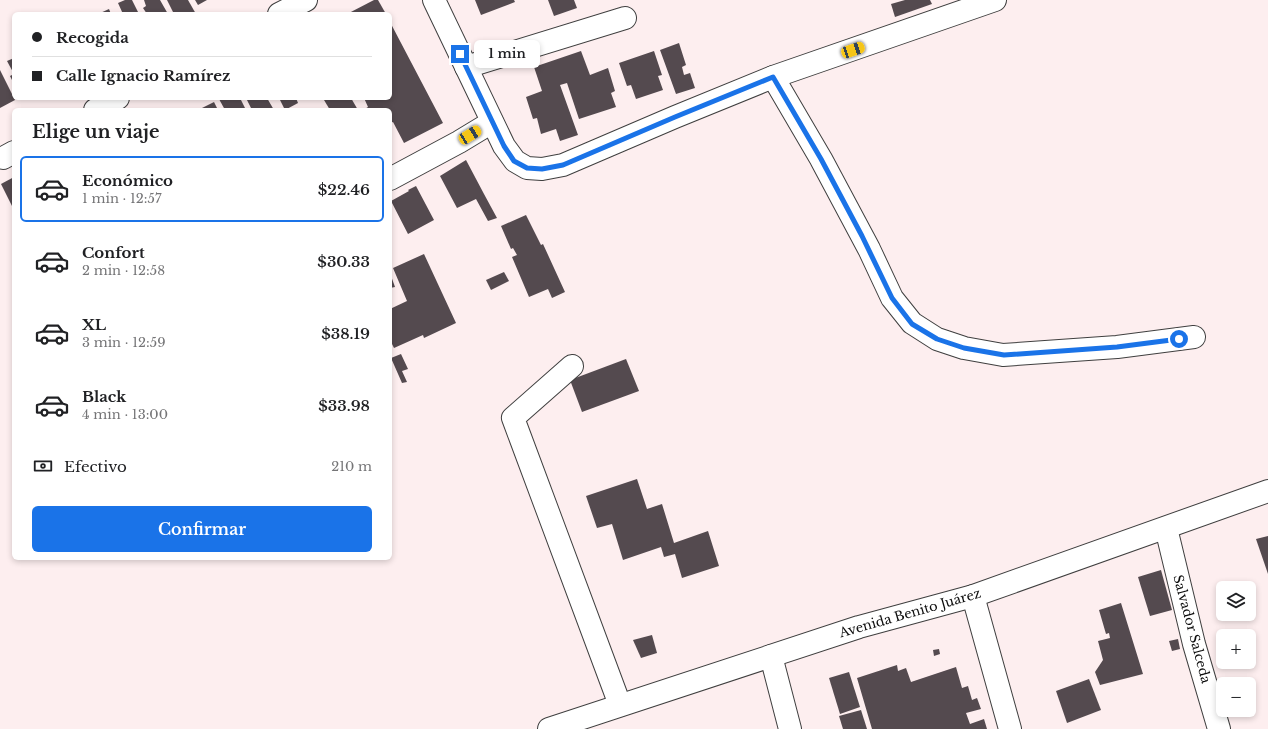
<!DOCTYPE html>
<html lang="es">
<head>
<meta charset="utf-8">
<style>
  body { margin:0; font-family:"Libre Baskerville",serif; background:#f6f6f6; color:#202124; height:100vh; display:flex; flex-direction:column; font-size:15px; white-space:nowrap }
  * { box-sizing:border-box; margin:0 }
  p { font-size:13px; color:#757577 }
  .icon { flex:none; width:22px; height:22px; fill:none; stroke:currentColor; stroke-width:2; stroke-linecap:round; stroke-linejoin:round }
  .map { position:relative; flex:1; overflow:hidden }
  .drawer { position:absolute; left:12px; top:108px; width:380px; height:452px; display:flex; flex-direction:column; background:#fff; border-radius:6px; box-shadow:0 2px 6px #0003 }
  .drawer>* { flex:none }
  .guide { position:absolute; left:12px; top:12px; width:380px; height:88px; border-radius:6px; box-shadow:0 2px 6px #0003; display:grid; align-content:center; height:88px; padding:0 20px; background:#fff }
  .buttons { position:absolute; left:1216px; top:581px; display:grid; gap:8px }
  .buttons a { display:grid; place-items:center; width:40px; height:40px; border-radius:6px; background:#fff; box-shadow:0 2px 6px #0003; font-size:20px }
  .end { position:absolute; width:18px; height:18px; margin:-9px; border:5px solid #1a73e8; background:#fff; box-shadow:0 0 0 2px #fff }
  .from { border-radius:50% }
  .bubble { position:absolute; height:28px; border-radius:6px; background:#fff; box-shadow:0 2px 6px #0003; font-size:13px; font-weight:600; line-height:28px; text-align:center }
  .car { position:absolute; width:12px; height:24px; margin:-12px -6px; border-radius:5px; box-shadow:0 0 3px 1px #0007; background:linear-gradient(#f5c518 24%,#345 0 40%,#f5c518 0 76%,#345 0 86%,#f5c518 0) }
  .guide b { display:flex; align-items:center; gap:14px; height:38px; font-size:15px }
  .guide b+b { border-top:1px solid #e0e0e0 }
  .guide i { width:10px; height:10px; background:#202124 }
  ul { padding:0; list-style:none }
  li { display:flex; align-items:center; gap:12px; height:66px; margin:0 8px 6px; padding:0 12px; border:2px solid transparent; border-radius:6px }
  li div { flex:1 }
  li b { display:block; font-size:15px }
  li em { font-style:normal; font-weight:600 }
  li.current { border-color:#1a73e8 }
  li>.icon { width:36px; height:36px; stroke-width:1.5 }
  h2 { padding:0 20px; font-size:18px; line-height:48px }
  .pay { display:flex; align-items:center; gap:10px; height:44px; padding:0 20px; font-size:15px }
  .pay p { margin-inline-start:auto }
  .button { display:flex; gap:8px; margin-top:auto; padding:8px 20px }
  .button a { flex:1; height:46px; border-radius:6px; background:#1a73e8; color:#fff; font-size:16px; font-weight:600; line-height:46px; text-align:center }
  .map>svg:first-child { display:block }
  .building { fill:#544a4f }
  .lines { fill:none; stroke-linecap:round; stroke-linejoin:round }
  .minor-casing { stroke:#3f3f3f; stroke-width:24 }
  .minor { stroke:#fff; stroke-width:22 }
  .route { stroke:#1a73e8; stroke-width:5 }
  .labels { text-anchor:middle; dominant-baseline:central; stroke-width:4; stroke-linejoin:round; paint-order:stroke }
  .street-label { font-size:13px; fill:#0c0c0c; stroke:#fff }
</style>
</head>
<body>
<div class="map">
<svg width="1268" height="729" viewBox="0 0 1268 729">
  <rect width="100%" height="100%" fill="#fdeeef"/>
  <g class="building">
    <polygon points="125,0 132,0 139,14 123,14 118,3"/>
    <polygon points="144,0 160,0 168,14 147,14 143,8 146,6"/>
    <polygon points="167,0 188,0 196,14 174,14"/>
    <polygon points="195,0 207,0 198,5"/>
    <polygon points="374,0 378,0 386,14 347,14"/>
    <polygon points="475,0 514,0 515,2 481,15"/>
    <polygon points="548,0 574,0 577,8 554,16"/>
    <polygon points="905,0 930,0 932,4 895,17 891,4"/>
    <polygon points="109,9 111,14 98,14"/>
    <polygon points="390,22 443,123 404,143 393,122 390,123 390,110 363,110 368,107 364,98 390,98"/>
    <polygon points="679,43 686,65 682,67 684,75 690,73 695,88 676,94 660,50"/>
    <polygon points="581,51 590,75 608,68 615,91 611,93 616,107 579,119 567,83 560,85 578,135 560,141 556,129 541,134 537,118 533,119 526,97 542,91 534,67"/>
    <polygon points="654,51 662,75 658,76 663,90 636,99 631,85 627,86 619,63"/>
    <polygon points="14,58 14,74 7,61"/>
    <polygon points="0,70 15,100 0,108"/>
    <polygon points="14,74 14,84 10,76"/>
    <polygon points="221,98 240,98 246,110 225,110 219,99"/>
    <polygon points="246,98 267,98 274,110 258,110 256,108 252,110"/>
    <polygon points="279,98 296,98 298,103 285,110"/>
    <polygon points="329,98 351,98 358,110 330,110 324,100"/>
    <polygon points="214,102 218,110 198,110"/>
    <polygon points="466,160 484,194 497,218 488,221 476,199 457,208 440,176"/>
    <polygon points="14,177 14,205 12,206 1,184"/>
    <polygon points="416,186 434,220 408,234 391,201 409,191 408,190"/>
    <polygon points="526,215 541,245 543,244 565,292 552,298 548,289 529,297 512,257 517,255 513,248 511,249 501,226"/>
    <polygon points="424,254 456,323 424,338 423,335 394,348 390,340 390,309 407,301 393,268"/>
    <polygon points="504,272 509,281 491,290 486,280"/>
    <polygon points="390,273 395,287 390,288"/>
    <polygon points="401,354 408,369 402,371 407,382 402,383 391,358"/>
    <polygon points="626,359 639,391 582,412 570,380"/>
    <polygon points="637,479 647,509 662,504 674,543 708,531 719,566 682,578 675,554 664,557 661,547 623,560 612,524 597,528 586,496"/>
    <polygon points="1268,536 1268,574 1256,539"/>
    <polygon points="1161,570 1172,610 1150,616 1138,577"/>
    <polygon points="1121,603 1143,674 1100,685 1095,672 1103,660 1098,641 1110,638 1109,633 1106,634 1099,610"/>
    <polygon points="652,635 657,653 641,658 633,640"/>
    <polygon points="1178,639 1180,649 1172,651 1169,641"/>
    <polygon points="939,649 940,654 934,656 933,650"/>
    <polygon points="897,665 898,671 906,668 911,682 956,667 962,688 968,686 972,700 977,698 981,709 966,713 970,724 984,719 987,729 872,729 857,678"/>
    <polygon points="849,672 860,707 840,714 829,678"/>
    <polygon points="1089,679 1101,710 1067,723 1056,691"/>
    <polygon points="861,710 867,729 843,729 839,716"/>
  </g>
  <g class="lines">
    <g class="minor-casing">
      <g id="minor">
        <polyline points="434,0 504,146 515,161 527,168 542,169 563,165 675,117 773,77 995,0"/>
        <polyline points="279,14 306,0"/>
        <polyline points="466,67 625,18"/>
        <polyline points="773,77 821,159 869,249 892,298 912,323 937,339 964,348 1003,355 1117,347 1194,337"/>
        <polyline points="95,110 118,98"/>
        <polyline points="3,158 14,152"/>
        <polyline points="390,179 459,142 492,122"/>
        <polyline points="572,366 513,418 620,705"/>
        <polyline points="1166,528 1194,644 1219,729"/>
        <polyline points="973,596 1010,729"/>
        <polyline points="771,656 790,729"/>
        <polyline points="549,729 859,627 973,596 1268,491"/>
      </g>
    </g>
    <use href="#minor" class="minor"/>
  </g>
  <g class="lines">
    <polyline class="route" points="460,54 504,146 514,161 527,168 542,169 563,165 675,117 773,77 821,159 862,236 892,298 912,324 937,339 964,348 1004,355 1117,347 1179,339"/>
  </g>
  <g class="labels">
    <g class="street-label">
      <text transform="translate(910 613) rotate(-16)">Avenida Benito Juárez</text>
      <text transform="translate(1192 629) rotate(75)">Salvador Salceda</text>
    </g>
  </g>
</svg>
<div class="buttons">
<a><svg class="icon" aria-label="layers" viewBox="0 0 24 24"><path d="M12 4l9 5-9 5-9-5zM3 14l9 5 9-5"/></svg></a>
<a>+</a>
<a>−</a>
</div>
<i class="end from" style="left:1179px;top:339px"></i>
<i class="end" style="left:460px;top:54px"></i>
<div class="bubble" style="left:474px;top:40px;width:66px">1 min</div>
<i class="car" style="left:853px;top:50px;rotate:71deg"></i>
<i class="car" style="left:470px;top:135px;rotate:58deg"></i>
<div class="guide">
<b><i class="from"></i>Recogida</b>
<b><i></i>Calle Ignacio Ramírez</b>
</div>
<section class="drawer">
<h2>Elige un viaje</h2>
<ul>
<li class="current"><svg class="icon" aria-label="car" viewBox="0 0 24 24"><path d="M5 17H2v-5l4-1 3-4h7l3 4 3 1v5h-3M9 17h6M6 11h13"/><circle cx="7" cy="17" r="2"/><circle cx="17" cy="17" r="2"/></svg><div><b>Económico</b><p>1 min · 12:57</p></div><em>$22.46</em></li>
<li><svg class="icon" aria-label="car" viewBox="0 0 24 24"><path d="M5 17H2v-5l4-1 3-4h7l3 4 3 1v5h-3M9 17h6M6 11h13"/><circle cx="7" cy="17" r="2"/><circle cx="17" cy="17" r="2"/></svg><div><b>Confort</b><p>2 min · 12:58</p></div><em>$30.33</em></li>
<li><svg class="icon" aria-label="car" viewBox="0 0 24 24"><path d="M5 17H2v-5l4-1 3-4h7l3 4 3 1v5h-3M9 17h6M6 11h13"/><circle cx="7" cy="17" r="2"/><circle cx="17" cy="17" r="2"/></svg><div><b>XL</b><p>3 min · 12:59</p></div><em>$38.19</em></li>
<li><svg class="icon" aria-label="car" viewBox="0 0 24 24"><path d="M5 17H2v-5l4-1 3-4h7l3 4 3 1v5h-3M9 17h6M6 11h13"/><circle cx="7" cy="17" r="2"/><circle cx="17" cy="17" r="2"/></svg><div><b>Black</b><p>4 min · 13:00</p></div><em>$33.98</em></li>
</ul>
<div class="pay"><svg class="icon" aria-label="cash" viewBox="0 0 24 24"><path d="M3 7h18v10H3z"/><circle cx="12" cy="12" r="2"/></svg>Efectivo<p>210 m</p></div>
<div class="button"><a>Confirmar</a></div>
</section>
</div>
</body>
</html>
